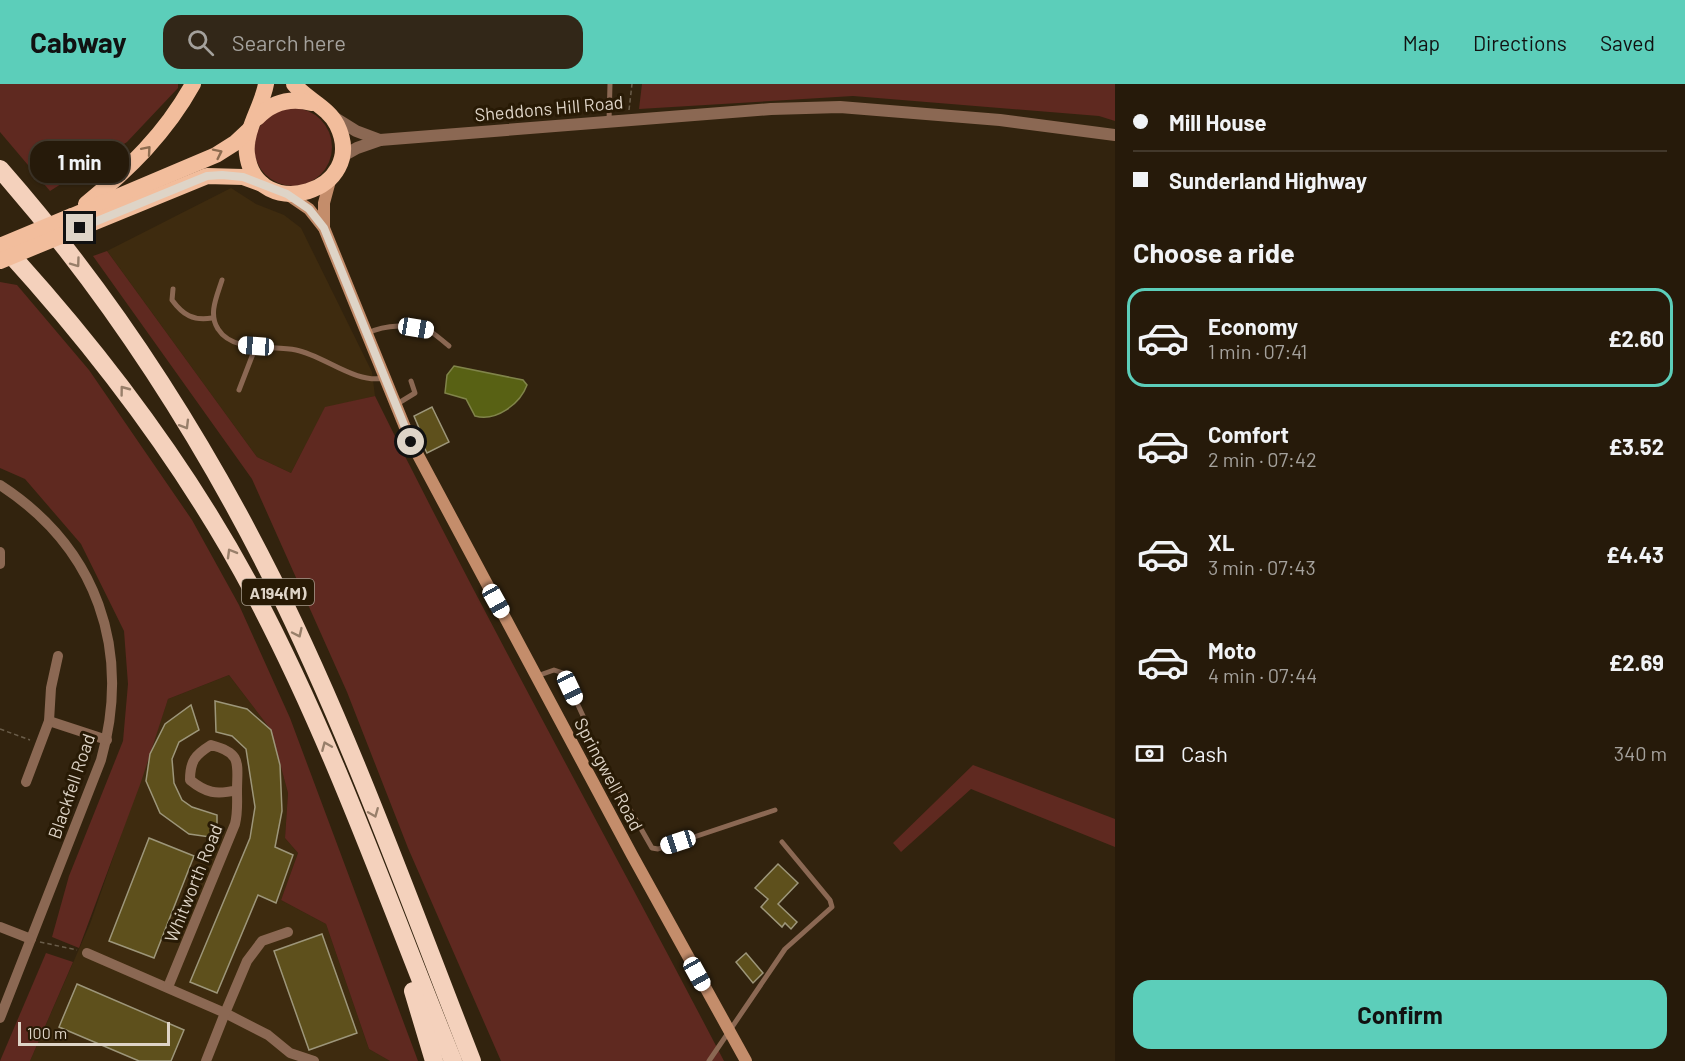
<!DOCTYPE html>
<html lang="en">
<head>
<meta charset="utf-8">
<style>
  body { margin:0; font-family:Barlow,sans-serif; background:#322718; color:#f1f3f6; height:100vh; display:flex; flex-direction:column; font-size:22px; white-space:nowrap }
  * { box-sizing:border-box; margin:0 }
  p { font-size:20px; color:#a4a19c }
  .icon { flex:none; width:33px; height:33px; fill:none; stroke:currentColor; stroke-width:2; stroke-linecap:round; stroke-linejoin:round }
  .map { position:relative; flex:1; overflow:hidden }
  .sheet { display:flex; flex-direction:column; background:#261a0a; width:570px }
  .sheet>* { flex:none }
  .top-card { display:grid; align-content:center; height:132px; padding:0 18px; background:#261a0a }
  .scale { position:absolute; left:18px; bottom:15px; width:152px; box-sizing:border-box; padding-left:6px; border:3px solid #ded4c7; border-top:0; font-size:16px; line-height:21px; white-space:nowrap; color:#ded4c7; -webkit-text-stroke:4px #281a05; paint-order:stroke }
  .end { position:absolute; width:27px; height:27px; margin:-14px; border:8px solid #ded4c7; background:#111; box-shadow:0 0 0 3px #111 }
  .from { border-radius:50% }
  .bubble { position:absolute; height:42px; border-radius:18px; background:#261a0a; box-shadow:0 2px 4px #0004,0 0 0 2px #42382b; font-size:20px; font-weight:700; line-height:42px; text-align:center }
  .car { position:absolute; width:18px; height:36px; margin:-18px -9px; border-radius:8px; box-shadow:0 0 4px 2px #0007; background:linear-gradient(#fff 24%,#345 0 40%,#fff 0 76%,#345 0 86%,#fff 0) }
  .top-card b { display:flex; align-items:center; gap:21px; height:57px; font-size:22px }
  .top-card b+b { border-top:2px solid #42382b }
  .top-card i { width:15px; height:15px; background:#f1f3f6 }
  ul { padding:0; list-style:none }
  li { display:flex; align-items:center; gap:18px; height:99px; margin:0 12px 9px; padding:0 6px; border:3px solid transparent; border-radius:18px }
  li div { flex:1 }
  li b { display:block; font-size:22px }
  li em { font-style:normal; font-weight:700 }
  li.active { border-color:#5cceba }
  li>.icon { width:54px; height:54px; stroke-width:1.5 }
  h2 { padding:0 18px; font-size:27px; line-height:72px }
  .pay { display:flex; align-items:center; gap:15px; height:66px; padding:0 18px; font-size:22px }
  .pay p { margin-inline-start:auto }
  .action { display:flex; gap:12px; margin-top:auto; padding:12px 18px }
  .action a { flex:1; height:69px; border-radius:18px; background:#5cceba; color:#111; font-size:24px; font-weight:700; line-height:69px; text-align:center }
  header { display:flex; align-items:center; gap:36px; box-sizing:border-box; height:84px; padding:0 30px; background:#5cceba; color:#111 }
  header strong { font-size:28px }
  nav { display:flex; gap:33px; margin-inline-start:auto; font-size:21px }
  .search { width:420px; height:54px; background:#322718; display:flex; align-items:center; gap:15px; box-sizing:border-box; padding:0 21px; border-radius:18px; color:#a4a19c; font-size:22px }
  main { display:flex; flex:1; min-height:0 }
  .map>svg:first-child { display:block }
  .built { fill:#3e2b0f }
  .green { fill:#5f2920 }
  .water { fill:#586114; stroke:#80844a; stroke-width:1.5 }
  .building { fill:#5e501c; stroke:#9d967a; stroke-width:1.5 }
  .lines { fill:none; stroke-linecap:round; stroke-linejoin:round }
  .path { stroke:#6a5d4a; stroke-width:1.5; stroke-dasharray:4.5 3; stroke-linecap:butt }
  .service { stroke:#8b6853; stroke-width:5 }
  .minor { stroke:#8b6853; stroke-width:10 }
  .tertiary { stroke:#8b6853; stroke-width:12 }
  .secondary { stroke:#c48d6b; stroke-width:12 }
  .trunk { stroke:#f2bd9c; stroke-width:16 }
  .motorway { stroke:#f4d1bc; stroke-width:18 }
  .trunk-bridge { stroke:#f2bd9c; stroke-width:16 }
  .oneway { stroke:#8d6c50 }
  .oneway2 { stroke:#987f6a }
  .route { stroke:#ded4c7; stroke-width:8 }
  .labels { text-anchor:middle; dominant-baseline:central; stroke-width:6; stroke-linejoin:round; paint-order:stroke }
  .shield { fill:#281a05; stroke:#a79c8d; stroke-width:1.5 }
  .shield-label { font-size:16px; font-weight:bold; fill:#ded4c7 }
  .street-label { font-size:18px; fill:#ded4c7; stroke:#281a05 }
</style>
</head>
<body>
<header>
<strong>Cabway</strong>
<div class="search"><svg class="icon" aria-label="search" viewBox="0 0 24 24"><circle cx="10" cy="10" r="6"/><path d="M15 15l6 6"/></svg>Search here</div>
<nav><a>Map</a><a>Directions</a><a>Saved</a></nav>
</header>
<main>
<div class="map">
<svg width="1115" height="977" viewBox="0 0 1115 977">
  <rect width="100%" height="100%" fill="#32230e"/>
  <g class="built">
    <polygon points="231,104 256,120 284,131 301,144 372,288 375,312 325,324 291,389 257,373 107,167"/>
    <polygon points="229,591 271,646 288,709 285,754 298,769 281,816 326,840 369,965 390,977 30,977 90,840 168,615"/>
  </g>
  <g class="green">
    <polygon points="0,0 178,0 178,4 127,58 50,107 0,48"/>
    <polygon points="642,0 1115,0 1115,37 1099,32 853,12 639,25"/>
    <circle cx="293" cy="63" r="39"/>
    <path d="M107,167L257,373L291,389L325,323L375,312C486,537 608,755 724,977H501L408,764L347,608L252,395L93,172Z"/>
    <polygon points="0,198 17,201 89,286 192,436 239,521 290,634 418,977 390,977 369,965 326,840 281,816 298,769 285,754 288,709 271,646 229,591 168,615 141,698 79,864 52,853 69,792 123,657 128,600 124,547 81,460 25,395 0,384"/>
    <polygon points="973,681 1115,735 1115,763 971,705 901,768 893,759"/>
    <polygon points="46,869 73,878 30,977 0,977"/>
  </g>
  <path class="water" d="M454,282L523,296L527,301C520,320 496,338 475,332L466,315L445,309L447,291Z"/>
  <g class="building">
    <polygon points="432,323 449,358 427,369 416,346 419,344 414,332"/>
    <polygon points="215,617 247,625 271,646 280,681 282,727 275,763 293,771 276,819 258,811 217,909 190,898 250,754 255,723 246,665 232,652 216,648"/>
    <polygon points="191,621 199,646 179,658 172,675 174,699 182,716 192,723 217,731 217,754 189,750 160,729 146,697 150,670 165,640"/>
    <polygon points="149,754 194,772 154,874 109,857"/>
    <polygon points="778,780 798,799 778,820 797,838 791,845 785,839 782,843 761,823 768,815 755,804"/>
    <polygon points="322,850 357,949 309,966 274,867"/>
    <polygon points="746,869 763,889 753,899 736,878"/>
    <polygon points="77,900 184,946 171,977 139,977 59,943"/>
  </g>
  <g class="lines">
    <g class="path">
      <polyline points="629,26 632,0"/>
      <polyline points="0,645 30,656"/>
      <polyline points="40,858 77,866"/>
    </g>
    <g class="service">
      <polyline points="609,37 610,0"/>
      <path d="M222,196C217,212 208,230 218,245C233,269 273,261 296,266C325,272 355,300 384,294"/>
      <path d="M173,205L172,216C183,231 193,237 212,234"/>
      <path d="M368,249C384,241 413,239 430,247C436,251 443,257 449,262"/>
      <polyline points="239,306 256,262"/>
      <polyline points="397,320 415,309 411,297"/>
      <polyline points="537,592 554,586 563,589 584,634 589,654 652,764 658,765 775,726"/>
      <polyline points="709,977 785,865 832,823 830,816 782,758"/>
    </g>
    <g class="minor">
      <path d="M0,401C97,464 132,565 101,676L0,934"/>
      <polyline points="0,468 0,480"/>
      <polyline points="49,637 107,656"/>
      <polyline points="26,698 49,637 51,604 58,572"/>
      <polyline points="0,843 31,855"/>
      <polyline points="288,848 262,857 247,877 225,929 268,951 290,969 314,977"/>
      <polyline points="87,869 225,929 206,977"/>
      <path d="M168,903L235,740C238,728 237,719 237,707C237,680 243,669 211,661C195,671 190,677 190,696C206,709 216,711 237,706"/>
    </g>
    <g class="tertiary">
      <polyline points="332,32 356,47 380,56"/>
      <polyline points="341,73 357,64 380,56 771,25 840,23 1000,36 1115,51"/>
    </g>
    <g class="secondary">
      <polyline points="287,110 309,125 324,144 411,358 632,771 746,977"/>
      <polyline points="324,144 324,119 331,93"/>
    </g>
    <g class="trunk">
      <path d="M266,0C262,23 244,47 247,70C256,141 370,108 337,41C328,23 306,15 294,0"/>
      <path d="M257,34C272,18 290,13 312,19"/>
      <path d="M86,120C129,85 166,49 193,0"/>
      <polyline points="72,132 216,71 235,59 250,45"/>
      <polyline points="80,144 207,92 243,93 262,100"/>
    </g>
    <g class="motorway">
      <path d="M0,85C108,208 200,350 273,496C350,651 409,816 472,977"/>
      <path d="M3,162C100,268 186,381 254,509C333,658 389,820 453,977"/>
      <polyline points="413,907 434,977"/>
    </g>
    <g class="trunk-bridge">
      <polyline points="0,162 72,132"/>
      <polyline points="0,177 80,144"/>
    </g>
  </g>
  <defs><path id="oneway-chevron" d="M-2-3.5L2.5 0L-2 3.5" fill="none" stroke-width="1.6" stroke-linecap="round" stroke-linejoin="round" transform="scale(1.5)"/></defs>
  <g class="oneway">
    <use href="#oneway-chevron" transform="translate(147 66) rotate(-49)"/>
    <use href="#oneway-chevron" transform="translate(218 69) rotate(-26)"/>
  </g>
  <g class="oneway2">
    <use href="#oneway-chevron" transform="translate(76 179) rotate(54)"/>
    <use href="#oneway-chevron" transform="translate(124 306) rotate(-127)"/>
    <use href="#oneway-chevron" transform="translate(185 341) rotate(59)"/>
    <use href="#oneway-chevron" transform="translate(231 469) rotate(-120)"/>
    <use href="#oneway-chevron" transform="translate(298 549) rotate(65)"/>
    <use href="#oneway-chevron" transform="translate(326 662) rotate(-113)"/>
    <use href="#oneway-chevron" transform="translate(374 729) rotate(68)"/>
  </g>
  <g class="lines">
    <polyline class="route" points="80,144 207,92 222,91 243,93 287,110 309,125 324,144 411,358"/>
  </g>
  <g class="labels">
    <rect class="shield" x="242" y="495" width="72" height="26" rx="4.5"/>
    <g class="shield-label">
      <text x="278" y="508">A194(M)</text>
    </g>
    <g class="street-label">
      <text transform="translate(549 24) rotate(-5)">Sheddons Hill Road</text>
      <text transform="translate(609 690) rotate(62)">Springwell Road</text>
      <text transform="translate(71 702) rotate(-71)">Blackfell Road</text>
      <text transform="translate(193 799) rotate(-68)">Whitworth Road</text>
    </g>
  </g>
</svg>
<div class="scale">100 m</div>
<i class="end from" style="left:411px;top:358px"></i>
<i class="end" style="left:80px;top:144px"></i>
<div class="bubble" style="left:30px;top:57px;width:99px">1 min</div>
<i class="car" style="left:416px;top:244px;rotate:99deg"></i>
<i class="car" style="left:256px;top:262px;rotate:274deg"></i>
<i class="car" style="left:496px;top:517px;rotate:151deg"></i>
<i class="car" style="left:570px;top:604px;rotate:155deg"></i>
<i class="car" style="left:678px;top:758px;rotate:252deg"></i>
<i class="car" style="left:697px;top:890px;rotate:151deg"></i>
</div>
<section class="sheet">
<div class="top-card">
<b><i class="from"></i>Mill House</b>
<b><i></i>Sunderland Highway</b>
</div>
<h2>Choose a ride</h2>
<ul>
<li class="active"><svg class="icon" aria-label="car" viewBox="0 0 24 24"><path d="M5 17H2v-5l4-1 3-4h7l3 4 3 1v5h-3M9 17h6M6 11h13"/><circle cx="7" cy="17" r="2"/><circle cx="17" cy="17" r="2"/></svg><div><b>Economy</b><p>1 min · 07:41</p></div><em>£2.60</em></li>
<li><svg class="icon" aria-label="car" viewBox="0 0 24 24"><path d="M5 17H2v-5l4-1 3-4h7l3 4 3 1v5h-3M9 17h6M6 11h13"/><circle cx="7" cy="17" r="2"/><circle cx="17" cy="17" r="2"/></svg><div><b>Comfort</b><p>2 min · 07:42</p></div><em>£3.52</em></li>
<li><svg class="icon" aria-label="car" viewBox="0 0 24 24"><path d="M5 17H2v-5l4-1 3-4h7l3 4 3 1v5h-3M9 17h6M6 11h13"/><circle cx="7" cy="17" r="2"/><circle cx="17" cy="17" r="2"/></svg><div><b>XL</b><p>3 min · 07:43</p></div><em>£4.43</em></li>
<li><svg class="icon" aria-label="car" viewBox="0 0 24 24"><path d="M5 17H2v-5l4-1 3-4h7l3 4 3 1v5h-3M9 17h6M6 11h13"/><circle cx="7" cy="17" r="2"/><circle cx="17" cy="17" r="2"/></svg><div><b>Moto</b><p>4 min · 07:44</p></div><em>£2.69</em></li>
</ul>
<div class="pay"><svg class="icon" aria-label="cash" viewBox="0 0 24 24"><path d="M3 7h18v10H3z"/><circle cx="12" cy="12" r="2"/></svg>Cash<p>340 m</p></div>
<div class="action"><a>Confirm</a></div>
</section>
</main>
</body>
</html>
